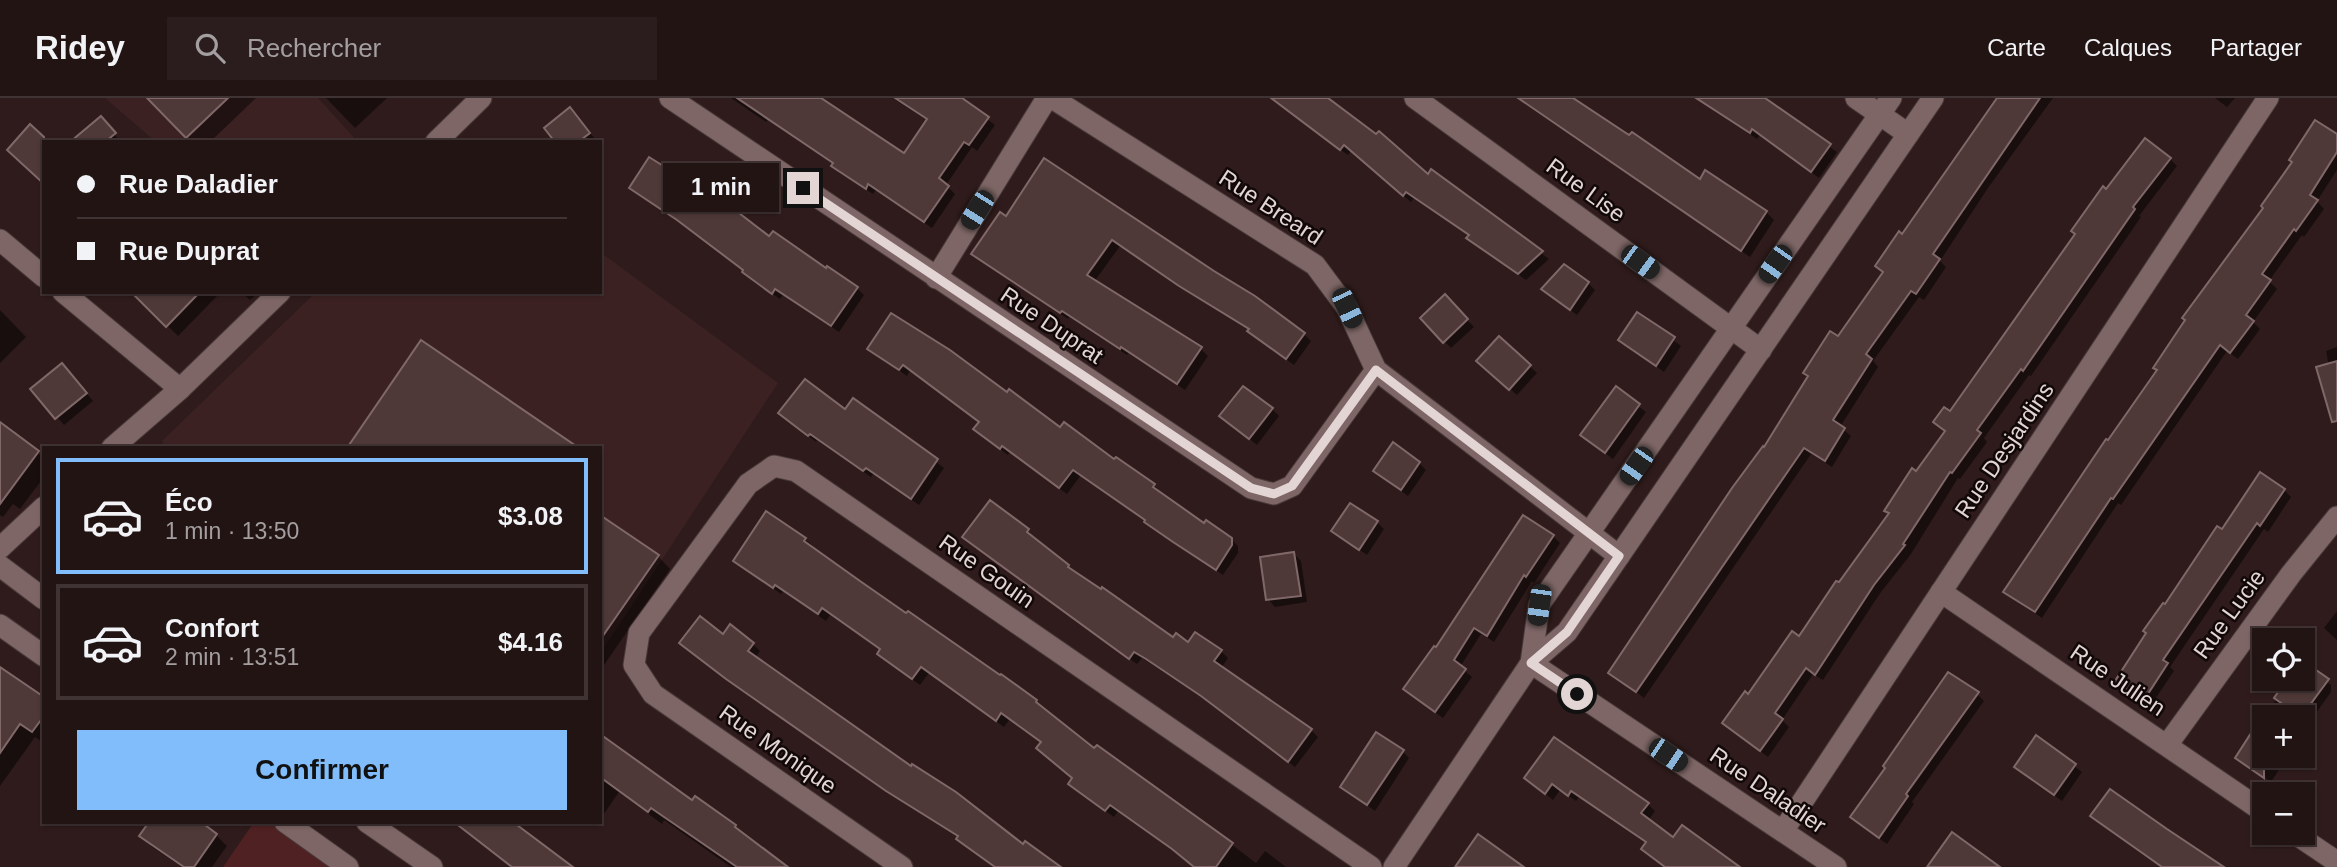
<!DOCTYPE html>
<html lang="fr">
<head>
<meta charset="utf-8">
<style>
  body { margin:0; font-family:Helvetica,sans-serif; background:#2b1d1d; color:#f1f3f6; height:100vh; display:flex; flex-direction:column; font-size:26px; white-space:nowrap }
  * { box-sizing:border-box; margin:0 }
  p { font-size:23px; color:#a39ea0 }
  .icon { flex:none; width:38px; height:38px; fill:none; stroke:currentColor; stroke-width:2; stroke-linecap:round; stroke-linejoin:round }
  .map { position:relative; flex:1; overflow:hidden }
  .drawer { position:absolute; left:42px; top:348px; width:560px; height:378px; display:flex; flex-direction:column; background:#231414; border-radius:0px; box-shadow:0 2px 5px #0004,0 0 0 2px #403334 }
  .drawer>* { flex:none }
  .banner { position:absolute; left:42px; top:42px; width:560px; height:154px; border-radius:0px; box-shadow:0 2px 5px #0004,0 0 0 2px #403334; display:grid; align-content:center; height:154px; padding:0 35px; background:#231414 }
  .buttons { position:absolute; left:2252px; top:530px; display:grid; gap:14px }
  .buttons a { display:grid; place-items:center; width:63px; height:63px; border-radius:0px; background:#231414; box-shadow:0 2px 5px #0004,0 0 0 2px #403334; font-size:35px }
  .end { position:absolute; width:32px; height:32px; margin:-16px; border:9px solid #e3d5d4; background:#111; box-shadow:0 0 0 4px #111 }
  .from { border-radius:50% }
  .bubble { position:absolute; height:49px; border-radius:0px; background:#231414; box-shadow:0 2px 5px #0004,0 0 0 2px #403334; font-size:23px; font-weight:600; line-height:49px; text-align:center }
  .car { position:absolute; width:21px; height:42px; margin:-21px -10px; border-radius:9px; box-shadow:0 0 5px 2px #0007; background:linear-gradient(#222 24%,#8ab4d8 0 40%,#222 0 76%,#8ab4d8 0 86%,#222 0) }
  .banner b { display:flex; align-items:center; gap:24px; height:66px; font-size:26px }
  .banner b+b { border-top:2px solid #403334 }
  .banner i { width:18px; height:18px; background:#f1f3f6 }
  ul { padding:12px 0 0; list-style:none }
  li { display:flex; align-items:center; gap:21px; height:116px; margin:0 14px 10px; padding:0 21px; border:4px solid #403334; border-radius:0px }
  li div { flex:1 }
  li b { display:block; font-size:26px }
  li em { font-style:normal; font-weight:600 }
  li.active { border-color:#81bdfa }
  li>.icon { width:63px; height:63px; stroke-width:1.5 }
  .button { display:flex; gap:14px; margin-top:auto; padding:14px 35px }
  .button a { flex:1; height:80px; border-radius:0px; background:#81bdfa; color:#111; font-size:28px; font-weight:600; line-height:80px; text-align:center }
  header { display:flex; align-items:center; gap:42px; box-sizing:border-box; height:98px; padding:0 35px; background:#231414; border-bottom:2px solid #403334 }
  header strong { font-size:33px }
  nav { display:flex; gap:38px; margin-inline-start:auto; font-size:24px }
  .search { width:490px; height:63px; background:#2b1d1d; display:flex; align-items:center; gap:18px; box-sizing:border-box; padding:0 24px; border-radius:0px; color:#a39ea0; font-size:26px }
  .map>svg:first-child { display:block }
  .built { fill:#3c2122 }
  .green { fill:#502123 }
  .shadow { fill:#0007 }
  .building { fill:#4e3938; stroke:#806868; stroke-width:2 }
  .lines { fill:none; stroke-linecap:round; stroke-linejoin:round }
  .minor-casing { stroke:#473837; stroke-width:23 }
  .tertiary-casing { stroke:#473837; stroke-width:23 }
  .minor { stroke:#7d6665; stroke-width:21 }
  .tertiary { stroke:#7d6665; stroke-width:21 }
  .route { stroke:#e3d5d4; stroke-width:9 }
  .labels { text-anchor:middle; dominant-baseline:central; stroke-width:5; stroke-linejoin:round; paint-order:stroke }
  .street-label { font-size:23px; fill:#e3d5d4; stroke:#110808 }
</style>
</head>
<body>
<header>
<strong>Ridey</strong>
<div class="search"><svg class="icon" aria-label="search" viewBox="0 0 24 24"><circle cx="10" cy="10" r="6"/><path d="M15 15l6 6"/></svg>Rechercher</div>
<nav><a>Carte</a><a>Calques</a><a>Partager</a></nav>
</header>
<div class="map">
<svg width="2337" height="769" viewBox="0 0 2337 769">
  <rect width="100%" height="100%" fill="#2f1b1b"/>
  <g class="built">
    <polygon points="105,0 318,0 358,44 156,44"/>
    <polygon points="600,154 778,285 600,556 600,350 166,350 162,343 316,194 600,194"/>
  </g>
  <polygon class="green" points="254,724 285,725 344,769 223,769"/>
  <g class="shadow">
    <polygon points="149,0 256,0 210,44 192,44"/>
    <polygon points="326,0 387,0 355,30"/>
    <polygon points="731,0 818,0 905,57 928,23 892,0 959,0 995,27 977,53 972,49 946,87 955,96 932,130 876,92 873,96 840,75 834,67 768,22 766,24"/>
    <polygon points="1270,0 1322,0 1429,78 1432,74 1549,161 1526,182 1476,147 1470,138 1414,100 1411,104 1351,53 1348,57"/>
    <polygon points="1516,0 1567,0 1700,83 1706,75 1766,114 1774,122 1750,159"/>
    <polygon points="1711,0 1760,0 1837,54 1819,80 1760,37 1757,41 1714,13 1708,6"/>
    <polygon points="1999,0 2053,0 1988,90 1940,163 1946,169 1924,202 1919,199 1873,263 1878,269 1840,329 1851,338 1832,369 1811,356 1644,600 1610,574 1885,176 1877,168 1903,138"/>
    <polygon points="2215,0 2235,0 2227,9"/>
    <polygon points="576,18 596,42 557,44"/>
    <polygon points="108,27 120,44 79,44"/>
    <polygon points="2337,38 2337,72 2317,103 2324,111 2304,139 2302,137 2269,183 2277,191 2253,224 2260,231 2238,261 2227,253 2121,407 2118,405 2042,520 2012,500 2005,493 2109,345"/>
    <polygon points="2170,61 2177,68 2139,118 2141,119 2031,278 2029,277 1984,340 1987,344 1960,381 1958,380 1911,456 1881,494 1823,582 1813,576 1782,622 1789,629 1768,659 1724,625 1799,540 1839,487 1946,334 1951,316 2107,93"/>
    <polygon points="1044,62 1254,199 1304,236 1311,243 1294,267 1256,240 1250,232 1188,194 1120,148 1094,184 1201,251 1208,258 1185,292 1128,255 1127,257 1069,219 1068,221 981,163 974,156 1006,120"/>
    <polygon points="631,90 769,141 857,190 864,197 839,234 783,197 780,201 751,181 745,173 687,128 638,97"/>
    <polygon points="1588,185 1595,192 1577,217 1543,191"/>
    <polygon points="133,194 221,194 178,238"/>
    <polygon points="241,194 259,194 250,202"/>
    <polygon points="1445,199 1474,229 1451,250 1422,220"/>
    <polygon points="0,212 26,239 0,265"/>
    <polygon points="1638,216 1681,248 1664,274 1620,242"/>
    <polygon points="1499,240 1537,275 1517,297 1486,270"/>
    <polygon points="2337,249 2337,307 2326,253"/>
    <polygon points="869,251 1007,297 1060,332 1154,387 1161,394 1159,396 1205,428 1231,441 1238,448 1238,455 1223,477 1081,377 1067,396 1010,354 1008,357 982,338 980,324 910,272 907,278"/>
    <polygon points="69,274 93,303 64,327 33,291"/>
    <polygon points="1616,291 1646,314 1613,361 1590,344"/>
    <polygon points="1272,311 1279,318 1257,347 1229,325"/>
    <polygon points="780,315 901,337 944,370 919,407 874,375 871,379 817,342 816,344"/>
    <polygon points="0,326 44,360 44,379 20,411 13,406 3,419 0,417"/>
    <polygon points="1419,365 1426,372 1408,398 1382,379"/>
    <polygon points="2284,392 2291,399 2268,434 2264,431 2170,569 2174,573 2151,607 2124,590 2117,583 2165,508 2222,433"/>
    <polygon points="600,419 658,458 670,471 600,573"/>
    <polygon points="1377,424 1384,431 1367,457 1333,433"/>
    <polygon points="1028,433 1035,440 1033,441 1075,475 1174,541 1221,553 1228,560 1221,570 1311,632 1318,639 1295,669 1210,605 1142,560 1137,566 964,439"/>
    <polygon points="1553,438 1560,445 1534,485 1532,483 1494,544 1481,536 1460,569 1472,579 1443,620 1412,598 1405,591"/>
    <polygon points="805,441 813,448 811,450 859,485 1036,603 1094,653 1189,714 1256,765 1265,753 1286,769 1196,769 1118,713 1114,719 1078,693 1074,681 1042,645 1010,621 1004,629 929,575 920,587 886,563 879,555 881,552 830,517 826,523 783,493 781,496 735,463"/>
    <polygon points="1294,456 1301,463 1307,504 1275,509 1268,501"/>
    <polygon points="2337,513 2337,542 2324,530"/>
    <polygon points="723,539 753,546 760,553 755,560 1023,748 1057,769 994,769 965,747 959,739 895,699 735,588 681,545"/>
    <polygon points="2303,565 2331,587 2331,594 2303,633 2303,620 2264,620 2264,658 2288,658 2271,684 2237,659 2290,581 2303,581"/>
    <polygon points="0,571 44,602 44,645 35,639 0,688"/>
    <polygon points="1977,596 1984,603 1912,704 1914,706 1887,746 1859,726 1852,719 1887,670"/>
    <polygon points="600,637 693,705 735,728 786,769 731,769 664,722 662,726 619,694 601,720"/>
    <polygon points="2036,640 2082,674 2062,703 2023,675"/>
    <polygon points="1402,653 1409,660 1375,713 1342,689"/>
    <polygon points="1526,680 1648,706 1655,713 1648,723 1674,742 1737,769 1665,769 1643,751 1647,746 1579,699 1576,703 1560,692 1553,702"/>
    <polygon points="216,737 227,748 212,769 182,769 152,749 142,738"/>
  </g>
  <g class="building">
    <polygon points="147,0 228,0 186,40"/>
    <polygon points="737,0 821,0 904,55 927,21 895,0 962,0 989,19 969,47 964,44 939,80 949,88 924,124 868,86 866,91 831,68 833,65"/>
    <polygon points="1271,0 1328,0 1376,36 1379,33 1428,76 1431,71 1543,153 1518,176 1466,140 1469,137 1406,94 1403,98 1344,47 1340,52"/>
    <polygon points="1518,0 1573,0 1629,37 1632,34 1700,81 1705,72 1767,113 1741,153"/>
    <polygon points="1696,0 1765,0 1831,46 1811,74 1752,31 1750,35"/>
    <polygon points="1997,0 2040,0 1933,156 1940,161 1916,196 1911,193 1866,256 1872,261 1833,322 1845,330 1825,363 1804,350 1636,594 1608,575 1732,390 1763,348 1764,349 1808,278 1803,275 1830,233 1838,238 1883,174 1875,168 1899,133 1902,136"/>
    <polygon points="570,9 590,35 578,44 555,44 544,30"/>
    <polygon points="101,18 116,35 105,44 70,44"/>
    <polygon points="2315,22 2337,36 2337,54 2310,97 2318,102 2296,133 2294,131 2262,176 2271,182 2246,217 2254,223 2230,255 2220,247 2113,401 2111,400 2035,514 2003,494 2106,341 2108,342 2157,272 2153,270 2185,222 2182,220 2263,110 2261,108 2292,64 2289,62"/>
    <polygon points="30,26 44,39 44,86 7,52"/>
    <polygon points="2145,40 2171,60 2133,109 2135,111 2023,273 2021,271 1977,332 1981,335 1952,375 1950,374 1903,446 1905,447 1874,487 1815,577 1806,570 1775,615 1783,621 1760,653 1722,625 1745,593 1748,596 1792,533 1799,538 1836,483 1839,484 1889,415 1884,413 1912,370 1916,373 1945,333 1933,324 1944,309 1950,313 2075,136 2071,133 2103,88 2106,91"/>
    <polygon points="649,59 711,98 713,95 769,138 773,133 826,170 827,168 858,189 831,228 775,191 772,196 742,174 743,172 677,122 629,90"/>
    <polygon points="1044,60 1214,173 1255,198 1305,235 1286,261 1247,233 1249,231 1179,188 1112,142 1087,177 1202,249 1177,286 1121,249 1120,251 1062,213 1060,215 971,156 1000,114 1006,118"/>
    <polygon points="1564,166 1589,184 1570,212 1541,191"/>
    <polygon points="131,194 200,194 166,229"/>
    <polygon points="1445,196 1468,221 1443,245 1420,220"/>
    <polygon points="1637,214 1675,239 1656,268 1618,242"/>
    <polygon points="891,215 950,252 1007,294 1009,291 1060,329 1064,324 1114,361 1116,359 1155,386 1153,389 1204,425 1206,422 1232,440 1232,447 1216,472 1173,444 1144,424 1145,422 1073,372 1059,390 1002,348 1000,351 973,331 979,324 903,267 899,272 867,251"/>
    <polygon points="1499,238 1531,267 1509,292 1476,263"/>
    <polygon points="421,242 579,350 347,350"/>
    <polygon points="2337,263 2337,323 2332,324 2316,269"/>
    <polygon points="62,265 87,295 55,321 30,291"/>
    <polygon points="805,281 845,311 853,300 938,361 911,401 866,370 863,373 810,336 808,338 778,315"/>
    <polygon points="1243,288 1273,310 1249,341 1219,318"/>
    <polygon points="1616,288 1640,306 1605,355 1580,337"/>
    <polygon points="0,324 39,353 0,406"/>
    <polygon points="1393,344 1420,364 1401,392 1373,373"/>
    <polygon points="2260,374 2285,391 2260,428 2257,425 2163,562 2168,565 2144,602 2115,583 2146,535 2143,533 2163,505 2165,506 2217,428 2222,431"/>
    <polygon points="990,402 1029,431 1027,434 1069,467 1068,469 1101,491 1102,489 1173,539 1176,535 1188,544 1195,534 1222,552 1214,563 1312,631 1288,664 1201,598 1146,561 1134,554 1129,561 962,439"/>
    <polygon points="1350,405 1378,423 1359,452 1331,433"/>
    <polygon points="766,413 806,440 804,443 860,483 906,515 908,513 1000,577 1001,576 1037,602 1036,604 1094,650 1097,647 1233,745 1216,769 1194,769 1172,751 1110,707 1105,713 1068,686 1072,680 1036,650 1041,644 1001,615 996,623 921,569 912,581 877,556 880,551 822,510 818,516 775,487 773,490 733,463"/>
    <polygon points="600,417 659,457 600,542"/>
    <polygon points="1523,417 1554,437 1526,479 1524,477 1487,538 1474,530 1454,562 1466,571 1435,614 1403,591 1434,548 1436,549"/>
    <polygon points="1294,454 1301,498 1266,502 1260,459"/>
    <polygon points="700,518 723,536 730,526 754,545 748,553 911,668 912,666 956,694 1023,746 1025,743 1061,769 995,769 956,741 958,738 886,693 726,581 679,545"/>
    <polygon points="2303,563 2329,581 2301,619 2274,600 2287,581 2303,581"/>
    <polygon points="0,569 44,599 44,618 32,634 20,626 0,655"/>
    <polygon points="1948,574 1979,594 1906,696 1908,698 1879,740 1850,719 1885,670 1883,668"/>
    <polygon points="2264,615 2264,680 2235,660"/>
    <polygon points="1376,634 1404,652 1367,707 1340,689"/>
    <polygon points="600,636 692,702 695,698 736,727 735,729 788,769 737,769 651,710 648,714 600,679"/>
    <polygon points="2036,637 2076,666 2054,697 2014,669"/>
    <polygon points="1554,639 1649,705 1641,715 1673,739 1682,727 1740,769 1665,769 1641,751 1646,744 1571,693 1568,698 1552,686 1545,696 1524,680"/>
    <polygon points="2110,691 2167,731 2224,769 2162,769 2148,759 2090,718"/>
    <polygon points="149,724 201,724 217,736 194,769 184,769 139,738"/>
    <polygon points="454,724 513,724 573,769 512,769"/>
    <polygon points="1952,734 2000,769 1927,769"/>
    <polygon points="1478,736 1524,769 1455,769"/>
  </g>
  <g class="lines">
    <g class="minor-casing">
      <g id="minor">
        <polyline points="670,0 1251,390 1274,396 1292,388 1376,272"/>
        <polyline points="1052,0 1315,167 1347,210 1376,272 1619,458"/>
        <polyline points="1415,0 1761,252"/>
        <polyline points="1856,0 1908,36"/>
        <polyline points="0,142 44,179"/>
        <polyline points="936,180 1047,0"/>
        <polyline points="63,194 180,291"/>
        <polyline points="1941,494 2264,714"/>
        <polyline points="1531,565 1539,507 1891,0"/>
        <polyline points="1531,565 1836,769"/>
        <polyline points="2167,647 2291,476 2337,419"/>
        <polyline points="1783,733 2268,0"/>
        <polyline points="2294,735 2337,764"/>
        <polyline points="902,769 653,596 634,567 639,535 748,386 774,368 796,373 1371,769"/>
        <polyline points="1394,769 1531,565 1567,534 1933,0"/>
      </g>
    </g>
    <g class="tertiary-casing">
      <g id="tertiary">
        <polyline points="436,44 481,0"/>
        <polyline points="112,350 180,291 280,194"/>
        <polyline points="0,450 44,409"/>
        <polyline points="0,468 44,501"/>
        <polyline points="0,527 44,558"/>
        <polyline points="285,724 348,769"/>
        <polyline points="367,724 432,769"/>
      </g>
    </g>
    <use href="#minor" class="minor"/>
    <use href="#tertiary" class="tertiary"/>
  </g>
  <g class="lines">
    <polyline class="route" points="803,90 1251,390 1274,396 1292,388 1376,272 1619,458 1567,534 1531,565 1577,596"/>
  </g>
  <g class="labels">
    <g class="street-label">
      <text transform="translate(1586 92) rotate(36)">Rue Lise</text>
      <text transform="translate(1271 109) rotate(33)">Rue Breard</text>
      <text transform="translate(1052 227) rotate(34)">Rue Duprat</text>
      <text transform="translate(2004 352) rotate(-56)">Rue Desjardins</text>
      <text transform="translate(987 473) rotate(35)">Rue Gouin</text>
      <text transform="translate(2229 516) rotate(-54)">Rue Lucie</text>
      <text transform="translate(2118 582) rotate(34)">Rue Julien</text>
      <text transform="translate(778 651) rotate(35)">Rue Monique</text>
      <text transform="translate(1768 692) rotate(34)">Rue Daladier</text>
    </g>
  </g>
</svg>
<div class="buttons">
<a><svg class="icon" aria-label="locate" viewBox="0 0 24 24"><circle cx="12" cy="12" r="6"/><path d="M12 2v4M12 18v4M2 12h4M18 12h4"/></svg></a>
<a>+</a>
<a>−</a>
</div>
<i class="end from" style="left:1577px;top:596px"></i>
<i class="end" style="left:803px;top:90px"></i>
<div class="bubble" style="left:663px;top:65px;width:116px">1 min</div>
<i class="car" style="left:977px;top:112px;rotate:212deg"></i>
<i class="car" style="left:1640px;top:164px;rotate:126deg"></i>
<i class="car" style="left:1775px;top:166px;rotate:215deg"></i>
<i class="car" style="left:1347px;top:210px;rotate:155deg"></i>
<i class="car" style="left:1636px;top:368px;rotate:215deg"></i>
<i class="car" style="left:1539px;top:507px;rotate:188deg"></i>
<i class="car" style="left:1668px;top:657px;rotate:124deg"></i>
<div class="banner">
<b><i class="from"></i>Rue Daladier</b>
<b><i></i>Rue Duprat</b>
</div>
<section class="drawer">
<ul>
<li class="active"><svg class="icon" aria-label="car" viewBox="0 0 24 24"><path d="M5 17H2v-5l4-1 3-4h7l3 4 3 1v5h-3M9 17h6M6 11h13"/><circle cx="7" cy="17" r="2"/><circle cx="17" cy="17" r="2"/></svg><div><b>Éco</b><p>1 min · 13:50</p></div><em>$3.08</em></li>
<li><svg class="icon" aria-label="car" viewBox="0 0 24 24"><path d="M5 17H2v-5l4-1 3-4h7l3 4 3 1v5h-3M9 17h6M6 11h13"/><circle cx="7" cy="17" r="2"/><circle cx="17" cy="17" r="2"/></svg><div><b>Confort</b><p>2 min · 13:51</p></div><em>$4.16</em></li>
</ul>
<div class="button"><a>Confirmer</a></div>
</section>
</div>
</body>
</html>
